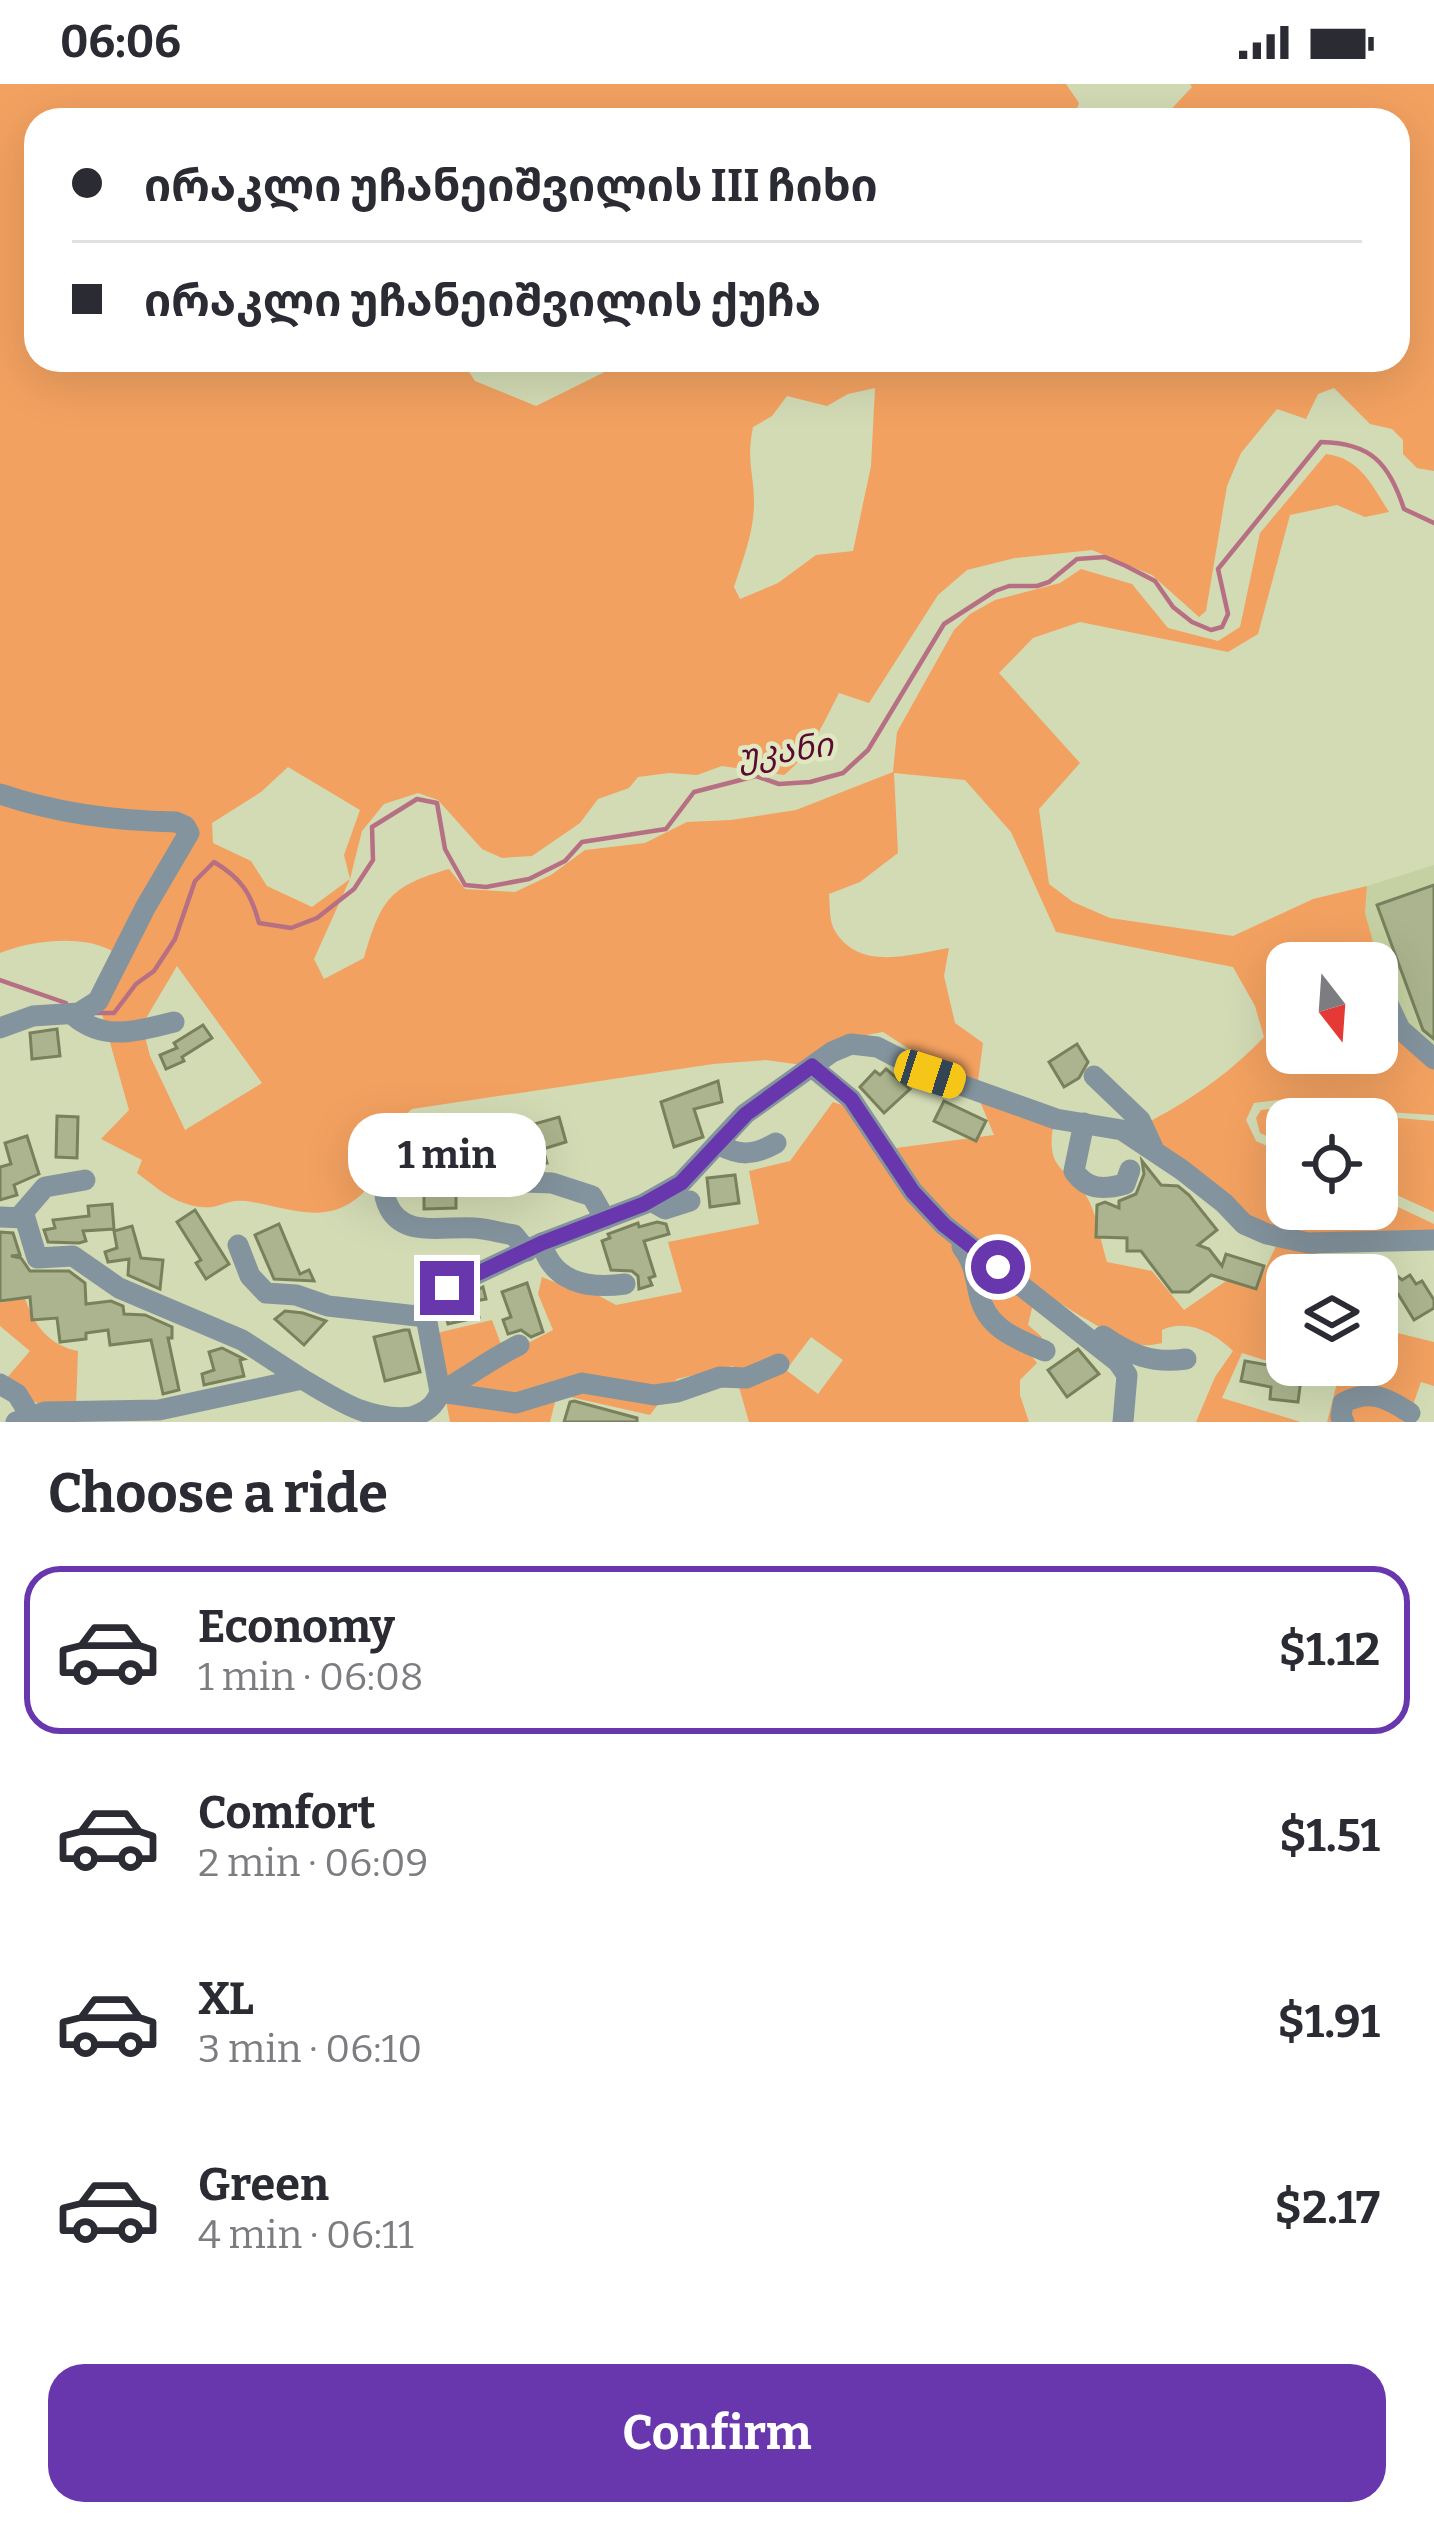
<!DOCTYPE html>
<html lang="en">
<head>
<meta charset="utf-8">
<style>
  body { margin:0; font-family:Bitter,"Noto Sans Georgian",serif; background:#f2f2f3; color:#2b2b33; height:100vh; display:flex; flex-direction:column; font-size:45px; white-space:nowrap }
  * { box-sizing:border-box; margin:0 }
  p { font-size:39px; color:#7c7c81 }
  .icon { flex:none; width:66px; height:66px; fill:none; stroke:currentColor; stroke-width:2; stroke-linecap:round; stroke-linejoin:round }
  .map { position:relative; height:1338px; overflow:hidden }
  .side { display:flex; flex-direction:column; background:#fff; flex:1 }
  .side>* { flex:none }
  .hud { position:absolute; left:24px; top:24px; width:1386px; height:264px; border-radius:36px; box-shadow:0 12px 48px #0002; display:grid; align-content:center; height:264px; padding:0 48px; background:#fff }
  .needle { width:78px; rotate:163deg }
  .tools { position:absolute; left:1266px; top:858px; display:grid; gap:24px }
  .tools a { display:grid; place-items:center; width:132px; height:132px; border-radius:24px; background:#fff; box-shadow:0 12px 48px #0002; font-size:60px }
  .end { position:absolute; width:54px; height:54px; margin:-27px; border:15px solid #6836ad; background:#fff; box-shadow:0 0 0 6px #fff }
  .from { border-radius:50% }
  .bubble { position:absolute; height:84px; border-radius:36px; background:#fff; box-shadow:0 12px 48px #0002; font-size:39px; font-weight:700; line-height:84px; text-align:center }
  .car { position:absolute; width:36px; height:72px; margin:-36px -18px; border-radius:15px; box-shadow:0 0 9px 3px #0007; background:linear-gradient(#f5c518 24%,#345 0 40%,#f5c518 0 76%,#345 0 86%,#f5c518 0) }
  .hud b { display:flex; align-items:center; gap:42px; height:114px; font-size:45px }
  .hud b+b { border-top:3px solid #e1e1e2 }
  .hud i { width:30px; height:30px; background:#2b2b33 }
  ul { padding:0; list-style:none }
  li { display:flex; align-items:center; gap:36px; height:168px; margin:0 24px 18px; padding:0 24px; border:6px solid transparent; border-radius:36px }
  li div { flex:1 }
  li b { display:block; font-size:45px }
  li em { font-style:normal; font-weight:700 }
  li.selected { border-color:#6836ad }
  li>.icon { width:108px; height:108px; stroke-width:1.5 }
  h2 { padding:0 48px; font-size:54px; line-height:144px }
  .primary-button { display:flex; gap:24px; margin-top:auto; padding:24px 48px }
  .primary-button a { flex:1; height:138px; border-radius:36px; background:#6836ad; color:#fff; font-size:48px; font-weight:700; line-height:138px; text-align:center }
  .status { display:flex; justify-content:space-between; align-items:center; height:84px; padding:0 60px; background:#fff; direction:ltr }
  .status svg { height:33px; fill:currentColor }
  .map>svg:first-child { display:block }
  .built { fill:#c6d1a3 }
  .green { fill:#f2a160; fill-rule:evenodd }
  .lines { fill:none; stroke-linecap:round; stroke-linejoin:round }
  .stream { stroke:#b76f84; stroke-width:4.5 }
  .building { fill:#abb48e; stroke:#78805c; stroke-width:3 }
  .minor { stroke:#84949e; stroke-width:21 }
  .route { stroke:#6836ad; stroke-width:15 }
  .labels { text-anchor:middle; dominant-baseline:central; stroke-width:9; stroke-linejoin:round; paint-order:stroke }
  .water-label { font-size:33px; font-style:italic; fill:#5b0a31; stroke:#dfe8c1 }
</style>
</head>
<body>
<div class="status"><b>06:06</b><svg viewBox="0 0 49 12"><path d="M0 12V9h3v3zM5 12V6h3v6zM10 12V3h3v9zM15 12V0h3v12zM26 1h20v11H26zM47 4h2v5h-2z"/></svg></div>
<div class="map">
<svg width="1434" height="1338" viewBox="0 0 1434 1338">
  <rect width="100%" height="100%" fill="#d2dbb4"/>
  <polygon class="built" points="1434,781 1434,981 1401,928 1380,883 1365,829 1367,802"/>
  <g class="green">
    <path d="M0,0H1066L1079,19L1073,36H36V276H461L475,297L536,322L629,276H1398V36H1161L1192,3L1190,0H1434V387L1417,384L1403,370V356L1392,345L1370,340L1334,304L1318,310L1306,335L1277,325L1241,369L1227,402L1206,527L1199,533L1152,491L1092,466L1015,474L967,486L938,511L869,619L839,609C823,640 811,669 784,691L722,682L697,691L669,689L638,693L629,704L598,715L580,739L532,772L502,774L482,765L438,716L418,709L384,720L362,747L350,795L314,875L324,895L364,874C381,816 389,802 449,785L465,805L515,808L551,791L585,766L645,759L687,738L731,736L796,726L893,688L897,648L954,546L970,530L995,516L1060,499L1081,485L1132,500L1168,544L1218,557L1240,543L1260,449L1326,370C1360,374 1372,401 1389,428L1365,433L1337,421L1290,431L1258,550L1228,568L1080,538L1033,554L999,589L1080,679L1039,725L1049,800L1073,818L1110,834L1233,852L1313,815L1367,802L1365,829L1380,883L1401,928L1434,981V1031L1309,1023L1278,1016L1254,1019L1246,1036L1256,1057L1287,1071V1125H1377V1113L1434,1140V1151L1326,1154L1258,1142L1141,1042C1188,1018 1228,991 1264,953L1255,922L1233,883L1056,848L1011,748L965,696L894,689L898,769L860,798L829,810C830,821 829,838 835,847C860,888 911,870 949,864L944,892L955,939L983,959L978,997L920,972L883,948L834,957L802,981L766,976L713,980L412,1025C381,1049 388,1086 361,1111C325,1143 286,1123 246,1117C222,1114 217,1131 184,1119C167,1114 151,1099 137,1089L142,1076L101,1055L129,1026L100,923L117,870C88,849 31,856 0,869ZM875,304L871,382L853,467L816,471L778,499L740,515L734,503C743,475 754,448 754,419C754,388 746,378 753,343L772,332L787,312L827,322L848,310ZM288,683L360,726L344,771L350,795L312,823L267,802L251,777L213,759L212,739L261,708ZM1287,879H1377V969H1287ZM177,882L262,999L185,1046L150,972L142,941Z"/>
    <path d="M979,1015L1053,1043C1045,1093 1073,1082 1090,1119C1098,1137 1101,1159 1107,1178L1152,1187L1184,1226L1229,1195L1257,1202L1276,1162L1313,1168L1336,1177L1332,1191H1287V1281H1377V1244L1434,1258V1302L1421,1298L1407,1338H1327L1337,1299L1242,1269L1222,1314L1301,1338H1196L1215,1293L1233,1267C1215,1249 1187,1234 1162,1246V1259C1156,1260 1149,1262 1143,1261C1104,1256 976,1163 945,1133C925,1113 911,1089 896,1064L994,1051Z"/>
    <path d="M833,1018L848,1023L889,1075L1033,1220L1028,1241L1042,1253L1027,1266L1037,1279L1020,1296V1311L1029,1338H749L733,1282L677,1295L650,1331L557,1310L550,1338H450L434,1254L441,1248L492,1236L505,1271L553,1246L538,1210L542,1193L574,1206L594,1209L616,1221L682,1208L668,1158L759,1140L749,1087L790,1077ZM811,1253L843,1276L818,1310L786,1286Z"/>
    <polygon points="1277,1024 1434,1037 1434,1128 1377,1102 1377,1035 1287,1035 1287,1061 1260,1049 1256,1034 1261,1026"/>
    <path d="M25,1214C34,1242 49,1261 78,1267L76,1323C43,1327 30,1318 6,1295L30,1267L0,1242V1219Z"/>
  </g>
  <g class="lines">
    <g class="stream">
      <polyline points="0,896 66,919"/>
      <path d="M94,929H114L136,900L154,887L175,855L195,797L214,778C241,794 251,809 259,839L291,844L317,834L354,805L373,776L372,743L417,715L437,719L445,765L465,801L486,803L529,795L565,777L582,758L666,745L694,708L756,692L779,700L810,698L843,689L868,666L944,540L995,507L1009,502H1037L1049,498L1077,475L1105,473L1126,482L1155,497L1173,523L1192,538L1211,546L1222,543L1228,530L1218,485L1321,358C1371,359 1389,379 1404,425L1434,439"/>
    </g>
  </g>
  <g class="building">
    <polygon points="1434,801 1434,955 1423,946 1377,821"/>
    <polygon points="203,941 212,954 182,973 184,977 166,985 160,971 177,964 174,959"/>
    <polygon points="57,945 60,972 32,975 30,949"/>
    <polygon points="1077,960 1088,978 1079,994 1064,1003 1049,978"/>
    <polygon points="886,985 910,1005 884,1029 860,1003 875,987 880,991"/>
    <polygon points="718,997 722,1018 694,1025 703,1053 674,1063 661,1018"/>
    <polygon points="944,1017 986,1037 976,1057 934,1037"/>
    <polygon points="57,1032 78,1033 77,1074 56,1073"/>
    <polygon points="559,1033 566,1058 543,1065 547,1079 523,1083 521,1075 490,1083 484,1061 522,1051 520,1044"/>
    <polygon points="27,1052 39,1090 14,1101 17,1111 0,1116 0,1083 11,1080 5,1059"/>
    <polygon points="424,1054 456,1054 456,1124 424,1125"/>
    <polygon points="1142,1077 1161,1101 1178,1102 1189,1111 1217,1146 1198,1161 1209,1165 1222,1182 1226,1170 1264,1182 1256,1205 1211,1191 1189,1208 1172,1208 1141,1167 1127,1167 1127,1154 1096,1153 1097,1121 1105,1118 1119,1124 1119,1117 1136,1110 1144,1090"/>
    <polygon points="735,1091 739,1119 710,1123 707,1094"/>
    <polygon points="112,1120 114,1145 83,1147 86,1157 79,1159 48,1158 44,1146 55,1144 53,1136 89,1132 88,1122"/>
    <polygon points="195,1126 229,1180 206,1195 196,1179 201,1176 177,1138"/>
    <polygon points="657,1138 666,1140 669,1150 644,1157 655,1192 649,1194 652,1201 639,1205 638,1192 632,1187 611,1186 602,1157 610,1154 608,1150 638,1139 639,1143"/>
    <polygon points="279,1140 300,1190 309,1186 314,1197 274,1195 255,1151"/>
    <polygon points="132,1142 141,1174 163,1176 160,1205 128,1191 129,1175 108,1178 105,1168 117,1164 114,1147"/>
    <polygon points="0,1148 13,1149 20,1171 11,1172 21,1174 30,1187 69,1187 85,1199 86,1220 111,1217 123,1222 124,1230 145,1231 172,1243 172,1254 168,1254 179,1306 163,1310 151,1256 110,1261 108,1246 86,1249 86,1255 60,1258 57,1234 32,1236 30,1213 0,1217"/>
    <polygon points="1389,1185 1402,1196 1410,1191 1416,1200 1422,1197 1434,1216 1434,1224 1414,1236 1398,1210 1389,1200 1381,1204 1377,1197 1377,1192"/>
    <polygon points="527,1199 543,1248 531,1253 521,1246 508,1250 503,1236 511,1233 502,1208"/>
    <polygon points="483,1203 486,1215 475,1217 479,1233 448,1240 445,1227 456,1217"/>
    <polygon points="285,1227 303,1229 326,1237 304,1261 275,1235"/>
    <polygon points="404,1246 409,1246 420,1288 385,1297 374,1253"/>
    <polygon points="222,1264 244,1275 240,1276 244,1292 204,1301 202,1290 214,1286 209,1268"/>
    <polygon points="1078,1265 1099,1290 1067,1313 1048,1286"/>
    <polygon points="1245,1277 1302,1287 1298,1318 1270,1315 1271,1303 1241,1297"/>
    <polygon points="574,1317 637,1334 637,1338 564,1338 570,1318"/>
  </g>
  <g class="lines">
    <g class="minor">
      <path d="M0,710C58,730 115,737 176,738L185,742L189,749L145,824L98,917L79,929L33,932L0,944"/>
      <polyline points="1379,901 1400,945 1434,975"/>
      <path d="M73,931C104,958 137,947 174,938"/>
      <polyline points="812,983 851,1015 913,1108 944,1141 1118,1278 1127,1291 1123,1338"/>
      <polyline points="1094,992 1140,1036 1153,1064"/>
      <path d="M1084,1039L1074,1087C1087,1106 1103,1106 1125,1100L1130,1086"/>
      <path d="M717,1060C740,1072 753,1072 776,1059"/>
      <path d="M408,1080C395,1091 379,1099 387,1119C401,1156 445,1141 475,1144C488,1145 501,1149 514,1151L527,1167"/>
      <polyline points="525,1098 552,1099 592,1112 605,1135"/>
      <polyline points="651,1117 665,1125 690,1117"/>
      <polyline points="20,1132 45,1103 85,1096"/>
      <polyline points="0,1133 25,1134 37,1174 73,1172 119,1204 242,1256 302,1295"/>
      <path d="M542,1159C552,1199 589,1205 625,1200"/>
      <polyline points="238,1161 250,1192 266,1209 296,1211 328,1222 426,1233"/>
      <path d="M962,1163C974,1178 975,1192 979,1210C986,1244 1016,1255 1045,1267"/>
      <path d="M1103,1252C1131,1271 1152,1280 1186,1275"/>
      <polyline points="0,1300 17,1310 30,1331"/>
      <polyline points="440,1308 516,1319 582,1299 654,1311 677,1308 720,1293 746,1294 779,1280"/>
      <path d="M440,1308C468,1293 490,1275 519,1261"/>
      <path d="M16,1338L45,1328L159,1326L302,1295C337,1315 368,1338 412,1333C426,1328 435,1322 440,1308L426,1233L432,1218L447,1204L542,1159L644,1120L681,1099L745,1030L832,968L851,960L877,963L930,990L1056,1035L1122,1046L1182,1086L1224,1119L1244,1140L1267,1150L1308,1159L1434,1156"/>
      <path d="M1344,1338L1341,1333L1343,1319C1370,1305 1386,1313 1410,1329"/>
    </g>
  </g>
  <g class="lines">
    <polyline class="route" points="447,1204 542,1159 644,1120 681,1099 746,1030 812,982 851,1015 913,1108 944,1141 998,1183"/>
  </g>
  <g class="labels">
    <g class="water-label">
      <text transform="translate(785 667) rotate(-8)">უკანი</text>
    </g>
  </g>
</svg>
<div class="tools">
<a><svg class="needle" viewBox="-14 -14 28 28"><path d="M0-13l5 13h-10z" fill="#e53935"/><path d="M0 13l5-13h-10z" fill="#7c7c81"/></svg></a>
<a><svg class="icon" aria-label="locate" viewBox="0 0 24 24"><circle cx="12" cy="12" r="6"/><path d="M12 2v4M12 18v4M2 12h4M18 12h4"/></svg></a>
<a><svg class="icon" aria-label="layers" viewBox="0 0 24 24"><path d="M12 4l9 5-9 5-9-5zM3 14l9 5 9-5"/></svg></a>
</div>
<i class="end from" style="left:998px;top:1183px"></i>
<i class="end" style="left:447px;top:1204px"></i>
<div class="bubble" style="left:348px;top:1029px;width:198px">1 min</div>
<i class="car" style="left:930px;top:990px;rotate:108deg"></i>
<div class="hud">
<b><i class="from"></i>ირაკლი უჩანეიშვილის III ჩიხი</b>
<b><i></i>ირაკლი უჩანეიშვილის ქუჩა</b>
</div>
</div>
<section class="side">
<h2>Choose a ride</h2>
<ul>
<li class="selected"><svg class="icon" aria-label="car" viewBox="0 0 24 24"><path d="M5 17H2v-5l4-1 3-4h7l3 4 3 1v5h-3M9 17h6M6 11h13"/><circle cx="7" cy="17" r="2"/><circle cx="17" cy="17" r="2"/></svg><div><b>Economy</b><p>1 min · 06:08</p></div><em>$1.12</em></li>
<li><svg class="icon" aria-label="car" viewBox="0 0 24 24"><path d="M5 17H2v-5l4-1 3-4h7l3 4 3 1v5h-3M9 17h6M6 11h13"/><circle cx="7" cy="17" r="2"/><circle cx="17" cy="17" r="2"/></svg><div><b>Comfort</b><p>2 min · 06:09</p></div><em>$1.51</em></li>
<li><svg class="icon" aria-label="car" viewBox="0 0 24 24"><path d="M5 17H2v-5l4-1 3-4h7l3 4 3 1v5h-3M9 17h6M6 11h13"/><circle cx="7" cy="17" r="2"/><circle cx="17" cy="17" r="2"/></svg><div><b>XL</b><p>3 min · 06:10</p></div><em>$1.91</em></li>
<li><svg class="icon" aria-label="car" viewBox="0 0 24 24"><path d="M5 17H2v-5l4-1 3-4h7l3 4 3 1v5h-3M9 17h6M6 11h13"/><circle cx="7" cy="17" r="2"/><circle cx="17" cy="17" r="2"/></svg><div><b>Green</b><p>4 min · 06:11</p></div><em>$2.17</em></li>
</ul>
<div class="primary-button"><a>Confirm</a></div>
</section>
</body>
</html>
